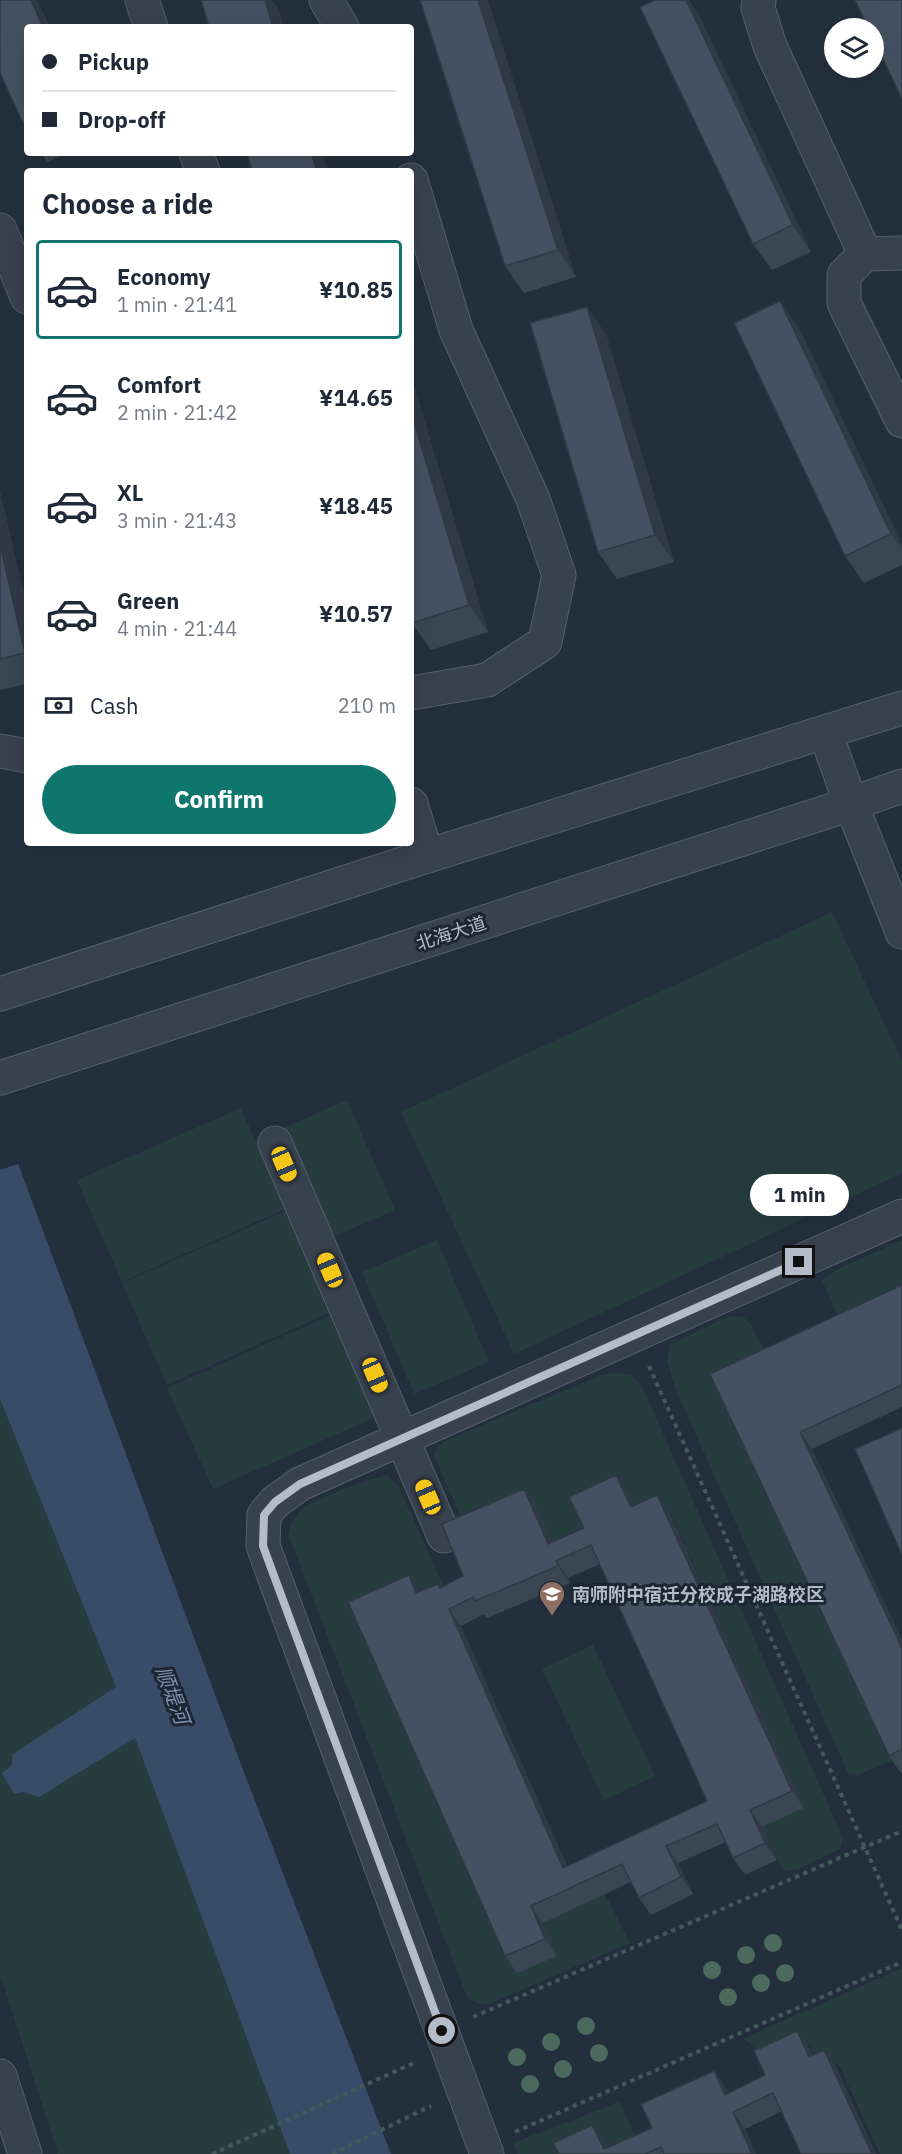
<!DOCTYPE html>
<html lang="en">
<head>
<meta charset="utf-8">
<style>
  body { margin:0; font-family:"IBM Plex Sans","Noto Sans SC",sans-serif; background:#f2f2f3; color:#1f2937; height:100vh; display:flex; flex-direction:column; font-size:22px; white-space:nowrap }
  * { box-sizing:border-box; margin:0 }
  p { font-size:20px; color:#747a83 }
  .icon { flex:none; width:33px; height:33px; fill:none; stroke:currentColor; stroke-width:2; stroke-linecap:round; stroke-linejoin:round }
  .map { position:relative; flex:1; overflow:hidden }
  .sheet { position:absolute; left:24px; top:168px; width:390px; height:678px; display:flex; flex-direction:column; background:#fff; border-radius:6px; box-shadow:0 6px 24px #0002 }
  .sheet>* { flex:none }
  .top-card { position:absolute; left:24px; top:24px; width:390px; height:132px; border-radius:6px; box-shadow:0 6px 24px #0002; display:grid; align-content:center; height:132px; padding:0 18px; background:#fff }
  .tools { position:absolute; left:824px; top:18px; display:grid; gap:12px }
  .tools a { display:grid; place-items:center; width:60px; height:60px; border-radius:50%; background:#fff; box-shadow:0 6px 24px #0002; font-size:30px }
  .end { position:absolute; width:27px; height:27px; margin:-14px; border:8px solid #b4bcc9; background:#111; box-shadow:0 0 0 3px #111 }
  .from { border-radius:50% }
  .bubble { position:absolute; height:42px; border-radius:21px; background:#fff; box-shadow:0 6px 24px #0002; font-size:20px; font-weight:700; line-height:42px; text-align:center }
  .car { position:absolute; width:18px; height:36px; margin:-18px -9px; border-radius:8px; box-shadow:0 0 4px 2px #0007; background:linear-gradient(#f5c518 24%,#345 0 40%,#f5c518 0 76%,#345 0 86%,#f5c518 0) }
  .top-card b { display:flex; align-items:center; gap:21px; height:57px; font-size:22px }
  .top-card b+b { border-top:2px solid #e0e1e3 }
  .top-card i { width:15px; height:15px; background:#1f2937 }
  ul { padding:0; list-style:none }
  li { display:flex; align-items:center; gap:18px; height:99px; margin:0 12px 9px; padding:0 6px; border:3px solid transparent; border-radius:6px }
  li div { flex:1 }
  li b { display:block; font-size:22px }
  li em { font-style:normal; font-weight:700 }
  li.selected { border-color:#0f766e }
  li>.icon { width:54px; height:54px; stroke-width:1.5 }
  h2 { padding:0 18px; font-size:27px; line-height:72px }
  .pay { display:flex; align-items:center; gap:15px; height:66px; padding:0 18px; font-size:22px }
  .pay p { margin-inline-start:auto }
  .action { display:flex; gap:12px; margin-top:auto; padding:12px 18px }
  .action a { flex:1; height:69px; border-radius:36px; background:#0f766e; color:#fff; font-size:24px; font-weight:700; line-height:69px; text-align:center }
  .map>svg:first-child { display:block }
  .green { fill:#263c3f }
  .water { fill:#394c67 }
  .pier { fill:#242f3e }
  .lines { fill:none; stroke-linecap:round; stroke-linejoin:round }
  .minor-casing { stroke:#565f6c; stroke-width:35 }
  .path { stroke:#44595c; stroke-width:4; stroke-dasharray:4.5 4.5; stroke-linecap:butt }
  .minor { stroke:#38414e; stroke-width:33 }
  .tree { fill:#4b6a5d }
  .wall { fill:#3b4654; fill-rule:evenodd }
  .shaded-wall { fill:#303945 }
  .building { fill:#455162; stroke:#303945; stroke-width:1.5; fill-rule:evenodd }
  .route { stroke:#b4bcc9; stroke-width:8 }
  .labels { text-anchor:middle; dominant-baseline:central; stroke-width:6; stroke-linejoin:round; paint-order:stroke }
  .street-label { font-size:18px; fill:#b4bcc9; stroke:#1d2633 }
  .poi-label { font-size:18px; font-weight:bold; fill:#b4bcc9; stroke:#1d2633; text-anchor:start }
  .water-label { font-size:20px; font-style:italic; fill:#7c92b1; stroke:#1d2633 }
</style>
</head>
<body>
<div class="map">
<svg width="902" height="2154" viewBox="0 0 902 2154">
  <rect width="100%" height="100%" fill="#242f3e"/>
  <g class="green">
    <polygon points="832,912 902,1061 902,1173 514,1354 401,1112"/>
    <polygon points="347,1100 395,1210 328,1239 279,1130"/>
    <polygon points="241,1108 285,1209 122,1282 77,1180"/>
    <polygon points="286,1211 331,1312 167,1385 122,1283"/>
    <polygon points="437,1240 489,1362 414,1394 362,1272"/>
    <polygon points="902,1240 902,1308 846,1334 822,1280 836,1270"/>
    <polygon points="331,1315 376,1417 213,1489 167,1388"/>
    <polygon points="729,1316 744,1317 752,1327 773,1368 895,1759 858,1775 848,1773 675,1388 667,1361 669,1345"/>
    <polygon points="616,1373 631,1375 641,1384 843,1838 840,1849 797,1870 783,1870 762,1827 804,1808 670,1512 643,1524 628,1493 596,1546 560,1561 469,1535 433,1454 443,1442 601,1375"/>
    <polygon points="0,1399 116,1687 290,2154 58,2154 0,1974"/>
    <path d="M387,1475L398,1485L450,1601L361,1619L557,1956L543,1923L605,1894L630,1943L489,2004H478L467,1997L288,1534C290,1525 294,1517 301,1510C309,1501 373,1477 387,1475Z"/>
    <polygon points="593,1645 655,1776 604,1800 542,1669"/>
    <path d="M902,1968V2154H880L838,2063L822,2071L810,2045L759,2068C760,2053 755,2045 742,2039Z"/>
    <polygon points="619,2102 641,2148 578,2154 517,2154 513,2143"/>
  </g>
  <polygon class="water" points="0,1115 245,1775 391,2154 290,2154 135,1738 39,1797 23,1792 14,1794 2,1773 12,1765 13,1754 116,1687 0,1399"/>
  <polygon class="pier" points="0,1112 3,1114 21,1163 0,1170"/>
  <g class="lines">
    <g class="minor-casing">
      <g id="minor">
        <polyline points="142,0 151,27"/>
        <polyline points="326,0 342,27"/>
        <polyline points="759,0 758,8 770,46 865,254"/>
        <polyline points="196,153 203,171"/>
        <polyline points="411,180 456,330 533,499 559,575 545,642 487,680 411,693"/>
        <polyline points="0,230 27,297"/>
        <polyline points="902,253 865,254 844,275 844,303 902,421"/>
        <polyline points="825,732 851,804 902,932"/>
        <polyline points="0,751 27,756"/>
        <polyline points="411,804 427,856"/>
        <polyline points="0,994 427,856 902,708"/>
        <polyline points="0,1078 851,804 902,786"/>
        <polyline points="275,1143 444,1536"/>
        <polyline points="0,2076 25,2154"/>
        <polyline points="487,2154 263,1546 264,1515 275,1502 300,1484 902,1216"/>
      </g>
    </g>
    <g class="path">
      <polyline points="649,1366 902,1930"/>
      <polyline points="473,2017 902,1831"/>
      <polyline points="515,2132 902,1962"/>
      <polyline points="212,2154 416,2062"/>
      <polyline points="332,2154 431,2106"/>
    </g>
    <use href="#minor" class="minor"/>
  </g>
  <g class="tree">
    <circle cx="773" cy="1943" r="9"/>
    <circle cx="746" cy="1955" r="9"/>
    <circle cx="712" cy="1970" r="9"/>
    <circle cx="785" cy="1973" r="9"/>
    <circle cx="761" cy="1983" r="9"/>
    <circle cx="728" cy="1997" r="9"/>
    <circle cx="586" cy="2026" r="9"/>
    <circle cx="551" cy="2042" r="9"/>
    <circle cx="599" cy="2053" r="9"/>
    <circle cx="517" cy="2057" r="9"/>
    <circle cx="563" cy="2069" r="9"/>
    <circle cx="530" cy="2084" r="9"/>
  </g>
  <g class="wall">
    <polygon points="420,0 576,277 524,293 505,266"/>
    <polygon points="655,0 688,0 699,15 811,252 772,270 753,244"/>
    <polygon points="41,153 66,153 47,162"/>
    <polygon points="780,301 799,328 902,544 902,565 864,583 845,556"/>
    <polygon points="606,334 674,562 617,579 598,552"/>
    <polygon points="411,376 488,632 431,650 412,623 411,620"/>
    <polygon points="0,492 27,607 27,684 0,690"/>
    <polygon points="902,1285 902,1407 812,1449 902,1640 902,1772 901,1773 889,1756 710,1374"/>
    <path d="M616,1475L628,1492L634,1505L669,1512L804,1808L762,1827L777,1860L745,1875L733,1858L726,1842L678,1863L693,1894L651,1915L639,1898L631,1882L543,1923L557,1956L517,1973L505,1956L409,1575L420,1592L441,1588L463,1576L524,1489L536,1506L552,1542L584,1528ZM600,1564L707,1801L567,1866L461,1626L484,1614L487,1618L570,1583L568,1578Z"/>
    <polygon points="797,2031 809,2048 813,2055 836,2067 876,2154 801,2154 782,2111 745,2129 756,2154 559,2154 592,2125 604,2142 607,2148 652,2128 726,2088 729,2093 765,2075"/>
  </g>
  <g class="shaded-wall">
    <polygon points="31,0 37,0 50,27 43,27"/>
    <polygon points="265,0 272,0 279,9 284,27 273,27"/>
    <polygon points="478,0 488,0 576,277 558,250"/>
    <polygon points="686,0 688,0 699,15 811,252 793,225"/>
    <polygon points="311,153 322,153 328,171 317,171"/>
    <polygon points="780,301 799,328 902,544 902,549 891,534"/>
    <polygon points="587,307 606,334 674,562 655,535"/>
    <polygon points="411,376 488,632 469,605 411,412"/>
    <polygon points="0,492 27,607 27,655 25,653 0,545"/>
    <polygon points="800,1432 812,1449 902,1640 902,1648"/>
    <polygon points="616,1475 628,1492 643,1524 631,1507"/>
    <polygon points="524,1489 536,1506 560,1561 548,1544"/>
    <polygon points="657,1495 669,1512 804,1808 792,1791"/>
    <polygon points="556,1561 568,1578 570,1583 558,1566"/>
    <polygon points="409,1575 421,1592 416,1593"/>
    <polygon points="449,1609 461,1626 575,1885 563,1868"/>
    <polygon points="750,1810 762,1827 777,1860 765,1843"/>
    <polygon points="666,1846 678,1863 693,1894 681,1877"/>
    <polygon points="531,1906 543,1923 557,1956 545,1939"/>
    <polygon points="797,2031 809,2048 821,2074 809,2057"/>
    <polygon points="824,2050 836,2067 876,2154 872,2154"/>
    <polygon points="714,2071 726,2088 737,2112 725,2095"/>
    <polygon points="733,2112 745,2129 756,2154 752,2154"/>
    <polygon points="592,2125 604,2142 610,2154 604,2149"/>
  </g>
  <g class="building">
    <polygon points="0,0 31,0 43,27 27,27 27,132 0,73"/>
    <polygon points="201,0 265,0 273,27 209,27"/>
    <polygon points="420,0 478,0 558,250 505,266"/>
    <polygon points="655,0 686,0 793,225 753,244 640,7"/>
    <polygon points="855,0 902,0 902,99 873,38 873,28 868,28"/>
    <polygon points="247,153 311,153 317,171 252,171"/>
    <polygon points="780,301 891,534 845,556 734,323"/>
    <polygon points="587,307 655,535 598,552 530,323"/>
    <polygon points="411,412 469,605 412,623 411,620"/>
    <polygon points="0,545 25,653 0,659"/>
    <polygon points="902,1285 902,1385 800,1432 902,1648 902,1749 889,1756 710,1374"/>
    <polygon points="902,1428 902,1555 855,1449"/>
    <path d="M616,1475L631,1507L657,1495L792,1791L750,1810L765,1843L733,1858L717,1824L666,1846L681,1877L639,1898L622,1864L531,1906L545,1939L505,1956L348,1602L409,1575L416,1593L438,1584L440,1588L463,1576L442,1524L524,1489L548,1544L584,1528L569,1497ZM591,1545L707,1801L563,1868L449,1609L473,1597L475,1601L558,1566L556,1561Z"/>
    <polygon points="797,2031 809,2057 824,2050 872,2154 801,2154 773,2093 733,2112 752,2154 664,2154 661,2147 645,2154 559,2154 553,2143 592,2125 604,2149 652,2128 641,2104 714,2071 725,2095 765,2075 754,2051"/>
  </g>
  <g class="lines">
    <polyline class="route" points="442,2031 263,1546 264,1515 275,1502 300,1484 799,1262"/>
  </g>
  <defs>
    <g id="school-pin" transform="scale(1.35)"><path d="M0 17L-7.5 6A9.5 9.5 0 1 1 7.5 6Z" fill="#8d6e63" stroke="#1d2633"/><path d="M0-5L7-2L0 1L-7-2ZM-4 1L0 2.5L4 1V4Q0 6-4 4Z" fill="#fff"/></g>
  </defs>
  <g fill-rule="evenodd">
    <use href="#school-pin" x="552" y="1594"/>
  </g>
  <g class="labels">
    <g class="street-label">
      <text transform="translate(451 933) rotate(-18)">北海大道</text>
    </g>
    <g class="poi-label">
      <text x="572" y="1594">南师附中宿迁分校成子湖路校区</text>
    </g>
    <g class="water-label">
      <text transform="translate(173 1695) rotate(69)">顺堤河</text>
    </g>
  </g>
</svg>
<div class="tools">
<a><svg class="icon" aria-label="layers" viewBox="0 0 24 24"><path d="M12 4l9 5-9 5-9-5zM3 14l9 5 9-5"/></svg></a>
</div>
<i class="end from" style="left:442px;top:2031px"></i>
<i class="end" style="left:799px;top:1262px"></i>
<div class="bubble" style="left:750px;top:1174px;width:99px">1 min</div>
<i class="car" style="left:284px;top:1164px;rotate:157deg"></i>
<i class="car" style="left:330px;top:1270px;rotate:337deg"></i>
<i class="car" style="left:375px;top:1375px;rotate:157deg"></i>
<i class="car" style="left:428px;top:1497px;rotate:337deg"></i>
<div class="top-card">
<b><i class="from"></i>Pickup</b>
<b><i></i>Drop-off</b>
</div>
<section class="sheet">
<h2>Choose a ride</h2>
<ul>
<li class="selected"><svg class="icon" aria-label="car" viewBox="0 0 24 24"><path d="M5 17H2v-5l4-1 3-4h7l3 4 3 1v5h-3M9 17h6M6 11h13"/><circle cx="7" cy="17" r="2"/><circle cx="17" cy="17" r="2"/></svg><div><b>Economy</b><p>1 min · 21:41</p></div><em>¥10.85</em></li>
<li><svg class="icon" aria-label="car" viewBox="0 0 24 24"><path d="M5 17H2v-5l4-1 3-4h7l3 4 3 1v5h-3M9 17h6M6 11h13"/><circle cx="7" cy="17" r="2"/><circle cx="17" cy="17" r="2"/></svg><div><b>Comfort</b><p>2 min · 21:42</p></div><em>¥14.65</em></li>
<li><svg class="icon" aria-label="car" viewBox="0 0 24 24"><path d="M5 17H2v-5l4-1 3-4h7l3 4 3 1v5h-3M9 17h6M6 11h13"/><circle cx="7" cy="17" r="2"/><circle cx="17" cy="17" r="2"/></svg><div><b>XL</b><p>3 min · 21:43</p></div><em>¥18.45</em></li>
<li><svg class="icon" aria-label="car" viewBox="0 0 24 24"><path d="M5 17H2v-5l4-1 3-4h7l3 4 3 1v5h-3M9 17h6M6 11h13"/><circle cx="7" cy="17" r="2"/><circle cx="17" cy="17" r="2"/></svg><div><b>Green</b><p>4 min · 21:44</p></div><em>¥10.57</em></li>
</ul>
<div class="pay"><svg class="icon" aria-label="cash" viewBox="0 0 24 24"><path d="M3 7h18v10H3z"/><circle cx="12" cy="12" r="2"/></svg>Cash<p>210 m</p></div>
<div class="action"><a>Confirm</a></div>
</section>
</div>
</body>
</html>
